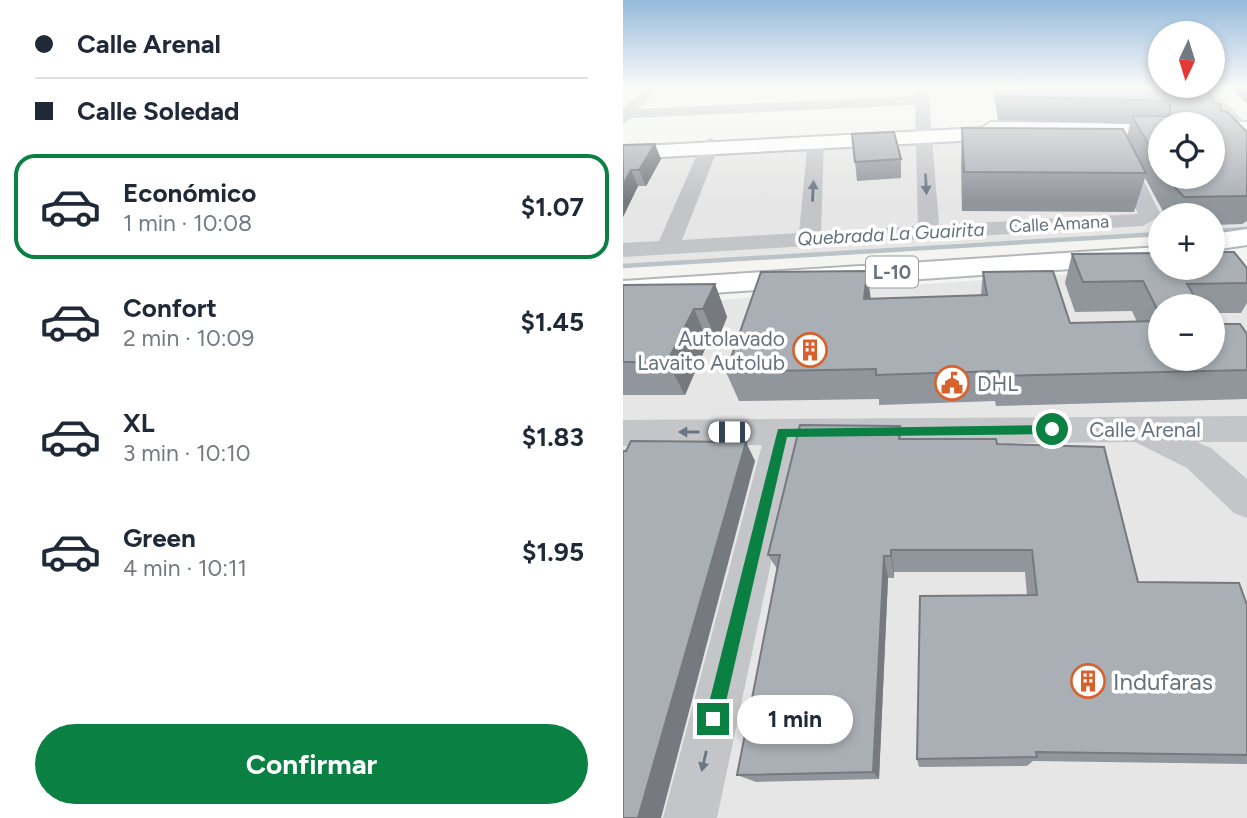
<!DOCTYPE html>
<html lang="es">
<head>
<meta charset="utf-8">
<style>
  body { margin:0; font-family:Figtree,sans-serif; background:#f2f2f3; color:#1f2937; height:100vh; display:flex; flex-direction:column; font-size:26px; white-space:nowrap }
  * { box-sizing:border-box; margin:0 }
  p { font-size:23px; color:#747a83 }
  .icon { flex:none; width:38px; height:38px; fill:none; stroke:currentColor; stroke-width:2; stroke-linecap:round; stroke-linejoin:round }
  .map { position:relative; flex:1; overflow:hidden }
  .drawer { display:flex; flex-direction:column; background:#fff; width:623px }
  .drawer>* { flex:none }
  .banner { display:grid; align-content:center; height:154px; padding:0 35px; background:#fff }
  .needle { width:46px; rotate:184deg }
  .tools { position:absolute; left:525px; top:21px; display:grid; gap:14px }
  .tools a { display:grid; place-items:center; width:77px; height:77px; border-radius:50%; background:#fff; box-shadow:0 4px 10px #0003; font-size:35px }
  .end { position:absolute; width:32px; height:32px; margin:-16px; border:9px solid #0b8043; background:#fff; box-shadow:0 0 0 4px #fff }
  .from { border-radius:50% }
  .bubble { position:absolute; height:49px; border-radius:24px; background:#fff; box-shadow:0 4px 10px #0003; font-size:23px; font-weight:700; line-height:49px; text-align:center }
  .car { position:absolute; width:21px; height:42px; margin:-21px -10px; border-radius:9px; box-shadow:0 0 5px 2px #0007; background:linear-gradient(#fff 24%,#345 0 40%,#fff 0 76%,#345 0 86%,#fff 0) }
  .banner b { display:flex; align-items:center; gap:24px; height:66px; font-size:26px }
  .banner b+b { border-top:2px solid #e0e1e3 }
  .banner i { width:18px; height:18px; background:#1f2937 }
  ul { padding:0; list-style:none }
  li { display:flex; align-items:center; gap:21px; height:105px; margin:0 14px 10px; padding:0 21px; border:4px solid transparent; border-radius:21px }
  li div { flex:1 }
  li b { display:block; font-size:26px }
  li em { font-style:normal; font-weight:700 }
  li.selected { border-color:#0b8043 }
  li>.icon { width:63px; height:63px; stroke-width:1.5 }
  .primary-button { display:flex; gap:14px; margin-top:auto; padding:14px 35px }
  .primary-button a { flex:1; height:80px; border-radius:42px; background:#0b8043; color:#fff; font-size:28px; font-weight:700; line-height:80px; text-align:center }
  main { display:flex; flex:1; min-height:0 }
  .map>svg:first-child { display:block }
  .built { fill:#e5e6e5; fill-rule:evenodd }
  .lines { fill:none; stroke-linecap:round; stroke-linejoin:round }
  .stream { stroke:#bac3c8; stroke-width:4.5 }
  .major-casing { stroke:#b3b7ba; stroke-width:4 }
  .minor { fill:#c3c5c9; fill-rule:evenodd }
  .major { fill:#fff; fill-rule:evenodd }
  .wall { fill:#91969c; fill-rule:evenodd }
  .shaded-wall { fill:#767a7f }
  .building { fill:#a9afb5; stroke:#767a7f; stroke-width:2 }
  .oneway { fill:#6a7684 }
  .route { fill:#0b8043 }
  .labels { text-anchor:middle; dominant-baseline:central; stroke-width:7; stroke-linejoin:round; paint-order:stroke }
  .far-street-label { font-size:18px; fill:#657280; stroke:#fff }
  .far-water-label { font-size:19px; font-style:italic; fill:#61737d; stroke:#fff }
  .shield { fill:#fff; stroke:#939ca6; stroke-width:2 }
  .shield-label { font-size:19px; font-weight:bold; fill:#657280 }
  .poi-label { font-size:21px; fill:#657280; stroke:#fff; text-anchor:end }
  .street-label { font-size:21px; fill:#657280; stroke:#fff }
  .near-poi-label { font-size:24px; fill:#657280; stroke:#fff; text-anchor:start }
</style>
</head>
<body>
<main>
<section class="drawer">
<div class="banner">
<b><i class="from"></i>Calle Arenal</b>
<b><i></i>Calle Soledad</b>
</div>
<ul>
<li class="selected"><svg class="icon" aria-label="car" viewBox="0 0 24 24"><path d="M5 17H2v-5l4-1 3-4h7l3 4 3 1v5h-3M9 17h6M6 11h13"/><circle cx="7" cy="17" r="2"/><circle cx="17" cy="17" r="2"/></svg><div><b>Económico</b><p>1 min · 10:08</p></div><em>$1.07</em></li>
<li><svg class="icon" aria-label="car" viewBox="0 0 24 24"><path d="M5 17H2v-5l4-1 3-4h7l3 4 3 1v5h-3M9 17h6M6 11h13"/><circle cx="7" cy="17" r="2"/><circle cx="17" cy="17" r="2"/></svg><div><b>Confort</b><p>2 min · 10:09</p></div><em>$1.45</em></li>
<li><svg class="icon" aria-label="car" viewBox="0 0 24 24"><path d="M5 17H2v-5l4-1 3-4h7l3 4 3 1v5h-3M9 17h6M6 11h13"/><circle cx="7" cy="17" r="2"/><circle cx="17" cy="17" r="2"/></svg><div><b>XL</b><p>3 min · 10:10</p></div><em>$1.83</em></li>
<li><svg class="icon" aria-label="car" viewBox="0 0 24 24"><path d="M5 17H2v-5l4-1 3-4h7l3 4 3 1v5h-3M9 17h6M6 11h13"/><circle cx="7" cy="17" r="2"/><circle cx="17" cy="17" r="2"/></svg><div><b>Green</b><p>4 min · 10:11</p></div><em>$1.95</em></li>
</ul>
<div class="primary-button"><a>Confirmar</a></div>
</section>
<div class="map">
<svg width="624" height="818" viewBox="0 0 624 818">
  <rect width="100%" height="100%" fill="#f4f5f1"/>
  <g class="built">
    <polygon points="366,138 537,177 590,177 624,157 624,230 590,233 590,215 537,215 537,235 337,243 0,267 0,157"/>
    <path d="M532,268L624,272V818H0V309L189,292ZM537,306H590V359H537Z"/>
  </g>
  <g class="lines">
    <g class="stream">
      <polyline points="590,231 624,229"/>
      <polyline points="0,266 537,234"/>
    </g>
    <g class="major-casing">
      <g id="major">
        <polygon points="368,122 544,124 537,124 537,134 402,134 393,138 0,159 0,147 358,128"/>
        <polygon points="590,122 624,122 624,134 590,134 590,124 583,124"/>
        <polygon points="624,229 624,245 590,250 590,234"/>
        <polygon points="537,247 537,263 0,299 0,281"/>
      </g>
    </g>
    <g class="minor">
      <polygon points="24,87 39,87 15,109 291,96 291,87 305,87 316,225 515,214 490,156 499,151 508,156 538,215 520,226 0,257 0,243 36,241 79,143 88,138 97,143 59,240 176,233 185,139 193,134 201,139 198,232 295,226 292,105 8,118 0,124 0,109"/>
      <polygon points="571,87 586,87 624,124 624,132 613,131"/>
      <polygon points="624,416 624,442 574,442 588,448 624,479 624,518 611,513 564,468 512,442 173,445 94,818 40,818 139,445 0,446 0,420"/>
    </g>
    <use href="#major" class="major"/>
  </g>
  <g class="wall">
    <path d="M370,87L590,102L598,111L624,132V221L619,224L590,225V215H542L522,178L511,212L339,211L338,164L339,128L504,136L507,124L375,120ZM537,124L590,177H537Z"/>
    <polygon points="612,87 624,87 624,104 610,91"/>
    <polygon points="229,134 278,159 278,178 234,181"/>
    <polygon points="0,145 38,159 23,186 15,186 0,217"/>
    <polygon points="449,254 624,283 624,303 618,313 590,313 590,306 537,306 537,359 624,334 624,399 373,406 372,401 256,405 256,399 116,401 103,372 248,299 358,295 360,272 447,323 514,322 509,311 452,312 442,283"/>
    <polygon points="92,284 104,317 94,342 85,342 62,395 0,395 0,285"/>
    <polygon points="277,426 278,439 374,444 515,582 624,605 624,764 410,761 404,766 296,767 294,759 404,595 402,572 271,572 271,578 265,578 256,779 133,782 114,775 154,569 145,555"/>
  </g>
  <g class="shaded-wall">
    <polygon points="32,144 38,159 23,186 16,170"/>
    <polygon points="8,170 15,186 0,217 0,185"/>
    <polygon points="244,271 248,300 241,299"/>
    <polygon points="92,284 104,317 94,342 80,309"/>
    <polygon points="71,309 85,342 62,395 44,362"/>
    <polygon points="123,442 132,461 38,818 15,818"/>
    <polygon points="268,550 271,572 271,578 268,556"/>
    <polygon points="261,556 265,578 256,779 250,772"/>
  </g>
  <g class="building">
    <polygon points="375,87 579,87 591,98 590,102 597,104 598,111 604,112 624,132 624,196 561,197 550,185 545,177 590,177 590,124 537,124 537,164 509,116 547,116 547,101 377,96"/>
    <polygon points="339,128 500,129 523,173 341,172"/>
    <polygon points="271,132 278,159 232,162 229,134"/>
    <polygon points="32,144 16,170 8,170 0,185 0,145"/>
    <polygon points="590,252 611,252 624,268 624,283 564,284 577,306 537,306 537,315 520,281 460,282 449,254 537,253 537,268 590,268"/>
    <polygon points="244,271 241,299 364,295 360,272 430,271 447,323 537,321 537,359 590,359 590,324 617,324 624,334 624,370 377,376 376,371 253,375 253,369 103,372 138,272"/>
    <polygon points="92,284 80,309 71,309 44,362 0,362 0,285"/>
    <polygon points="177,425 277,426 276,439 373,439 374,444 481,447 515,582 616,583 624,605 624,755 413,752 414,757 294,759 297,596 414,595 409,550 268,550 268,556 261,556 250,772 114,775 157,555 145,555"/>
    <polygon points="8,441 123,442 15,818 0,818 0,451 3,451"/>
  </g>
  <defs><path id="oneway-solid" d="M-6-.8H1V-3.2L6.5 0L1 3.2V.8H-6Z" transform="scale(1.75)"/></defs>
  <g class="oneway">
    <use href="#oneway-solid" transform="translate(303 184) rotate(87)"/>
    <use href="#oneway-solid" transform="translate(190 191) rotate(-87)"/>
    <use href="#oneway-solid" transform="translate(66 432) rotate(180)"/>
    <use href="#oneway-solid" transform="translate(81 761) rotate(103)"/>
  </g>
  <linearGradient id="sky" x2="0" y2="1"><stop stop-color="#95badb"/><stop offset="0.43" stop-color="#fafaf9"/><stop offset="1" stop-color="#fafaf9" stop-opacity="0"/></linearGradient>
  <rect width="624" height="201" fill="url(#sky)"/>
  <polygon class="route" points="429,425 435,429 429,434 164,437 99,719 97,726 90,728 84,726 82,719 155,429"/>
  <defs>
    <g id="building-ring" transform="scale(1.75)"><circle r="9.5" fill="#fff" stroke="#d7622e" stroke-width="1.5"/><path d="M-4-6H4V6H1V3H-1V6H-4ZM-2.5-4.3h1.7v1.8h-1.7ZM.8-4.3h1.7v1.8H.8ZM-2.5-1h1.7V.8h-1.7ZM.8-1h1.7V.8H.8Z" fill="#d7622e"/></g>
    <g id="civic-ring" transform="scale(1.75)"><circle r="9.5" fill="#fff" stroke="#d7622e" stroke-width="1.5"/><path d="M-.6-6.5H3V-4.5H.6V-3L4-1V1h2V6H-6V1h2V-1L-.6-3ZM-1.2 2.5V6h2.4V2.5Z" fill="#d7622e"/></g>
  </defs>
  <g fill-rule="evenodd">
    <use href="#building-ring" x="187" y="350"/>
    <use href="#civic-ring" x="329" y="383"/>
    <use href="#building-ring" x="465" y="681"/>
  </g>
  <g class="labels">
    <g class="far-street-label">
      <text transform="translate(436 224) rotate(-3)">Calle Amana</text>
    </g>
    <g class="far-water-label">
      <text transform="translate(268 234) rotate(-3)">Quebrada La Guairita</text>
    </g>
    <rect class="shield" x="243" y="256.5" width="52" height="31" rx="5"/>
    <g class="shield-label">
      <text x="269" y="272">L-10</text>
    </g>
    <g class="poi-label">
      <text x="162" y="338">Autolavado<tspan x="162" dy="24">Lavaito Autolub</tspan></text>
      <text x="354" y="383" text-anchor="start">DHL</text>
    </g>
    <g class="street-label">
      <text x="522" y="429">Calle Arenal</text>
    </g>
    <g class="near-poi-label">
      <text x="490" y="681">Indufaras</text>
    </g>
  </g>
</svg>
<div class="tools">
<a><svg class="needle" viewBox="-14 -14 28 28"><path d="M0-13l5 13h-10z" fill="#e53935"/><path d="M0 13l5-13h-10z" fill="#747a83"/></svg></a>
<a><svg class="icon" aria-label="locate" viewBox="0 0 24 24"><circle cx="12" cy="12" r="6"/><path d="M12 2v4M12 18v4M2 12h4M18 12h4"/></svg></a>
<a>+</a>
<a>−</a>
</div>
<i class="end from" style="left:429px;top:429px"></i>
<i class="end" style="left:90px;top:719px"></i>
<div class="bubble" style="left:114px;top:695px;width:116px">1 min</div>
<i class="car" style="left:106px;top:432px;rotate:270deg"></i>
</div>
</main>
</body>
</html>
